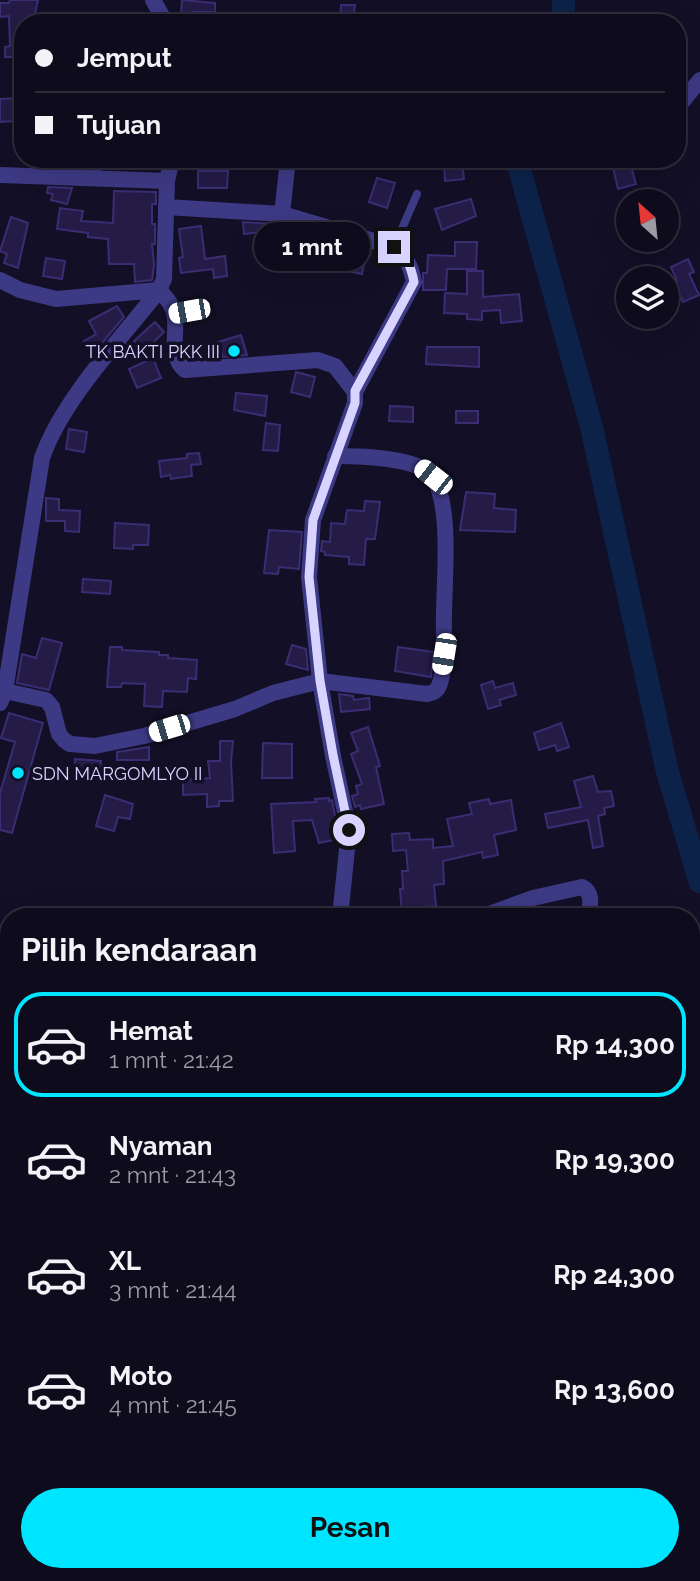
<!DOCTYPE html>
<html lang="id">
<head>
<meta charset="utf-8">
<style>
  body { margin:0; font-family:Raleway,sans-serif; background:#1c1929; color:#f1f3f6; height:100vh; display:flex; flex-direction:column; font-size:26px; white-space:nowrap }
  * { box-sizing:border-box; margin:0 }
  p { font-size:23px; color:#9b9ba3 }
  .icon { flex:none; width:38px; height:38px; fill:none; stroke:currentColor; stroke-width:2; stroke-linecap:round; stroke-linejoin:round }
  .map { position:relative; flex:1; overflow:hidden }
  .side { position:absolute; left:0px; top:908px; width:700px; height:674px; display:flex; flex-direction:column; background:#0e0b1c; border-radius:28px 28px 0 0; box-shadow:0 7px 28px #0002,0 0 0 2px #2e2b3b }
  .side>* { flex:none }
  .guide { position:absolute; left:14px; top:14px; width:672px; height:154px; border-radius:28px; box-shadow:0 7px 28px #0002,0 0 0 2px #2e2b3b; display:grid; align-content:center; height:154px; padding:0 21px; background:#0e0b1c }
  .needle { width:46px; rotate:333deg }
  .tools { position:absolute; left:616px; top:189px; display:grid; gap:14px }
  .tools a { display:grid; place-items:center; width:63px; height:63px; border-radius:50%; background:#0e0b1c; box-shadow:0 7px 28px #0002,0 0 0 2px #2e2b3b; font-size:35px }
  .end { position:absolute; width:32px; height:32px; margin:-16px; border:9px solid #d9d4ff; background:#111; box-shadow:0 0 0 4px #111 }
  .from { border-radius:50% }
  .bubble { position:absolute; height:49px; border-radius:24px; background:#0e0b1c; box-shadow:0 7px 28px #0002,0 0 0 2px #2e2b3b; font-size:23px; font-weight:700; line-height:49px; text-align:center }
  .car { position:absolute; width:21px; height:42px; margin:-21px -10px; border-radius:9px; box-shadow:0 0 5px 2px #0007; background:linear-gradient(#fff 24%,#345 0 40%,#fff 0 76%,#345 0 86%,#fff 0) }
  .guide b { display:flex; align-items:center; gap:24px; height:66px; font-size:26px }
  .guide b+b { border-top:2px solid #2e2b3b }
  .guide i { width:18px; height:18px; background:#f1f3f6 }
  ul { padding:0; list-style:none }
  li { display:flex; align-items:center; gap:21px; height:105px; margin:0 14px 10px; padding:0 7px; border:4px solid transparent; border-radius:28px }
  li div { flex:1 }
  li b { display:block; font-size:26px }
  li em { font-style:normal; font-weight:700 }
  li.on { border-color:#00e5ff }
  li>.icon { width:63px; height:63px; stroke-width:1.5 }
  h2 { padding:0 21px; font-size:32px; line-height:84px }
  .button { display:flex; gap:14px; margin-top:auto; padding:14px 21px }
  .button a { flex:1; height:80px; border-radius:42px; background:#00e5ff; color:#111; font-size:28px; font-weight:700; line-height:80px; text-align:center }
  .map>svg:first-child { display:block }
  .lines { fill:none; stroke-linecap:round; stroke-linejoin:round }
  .river { stroke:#0c2248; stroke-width:23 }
  .building { fill:#241b47; stroke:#3b2d73; stroke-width:2 }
  .lane { stroke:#3d3a85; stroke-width:8 }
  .street { stroke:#3d3a85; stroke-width:16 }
  .route { stroke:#d9d4ff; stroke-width:9 }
  .poi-dot { fill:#00e5ff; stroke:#130f26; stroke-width:2.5 }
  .labels { text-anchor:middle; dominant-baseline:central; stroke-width:7; stroke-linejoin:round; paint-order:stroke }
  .poi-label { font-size:18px; fill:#d9d4ff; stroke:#130f26; text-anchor:end }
</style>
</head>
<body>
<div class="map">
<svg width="700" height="1581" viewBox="0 0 700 1581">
  <rect width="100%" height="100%" fill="#130f26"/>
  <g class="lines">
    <g class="river">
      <polyline points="562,23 564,0"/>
      <polyline points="520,159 518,164 592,429 667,770 700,882"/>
    </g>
  </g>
  <g class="building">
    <polygon points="10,0 38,0 33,23 23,23 23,57 5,57 5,47 10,46 9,16 0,17 0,3 9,3"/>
    <polygon points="182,0 215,3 215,12 193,12 193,16 181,15"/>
    <polygon points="341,5 355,5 354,13 379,14 378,23 340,23"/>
    <polygon points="23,98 23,116 13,116 13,121 0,122 0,99"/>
    <polygon points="57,159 90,159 89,168 55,166"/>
    <polygon points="611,159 629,159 636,184 618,189"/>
    <polygon points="462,161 464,179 445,181 444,162"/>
    <polygon points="198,171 228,171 227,188 198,188"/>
    <polygon points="377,178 395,183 387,208 369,202"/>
    <polygon points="48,187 72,188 67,204 51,200 53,194 47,193"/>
    <polygon points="114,191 156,192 156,204 152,204 152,224 155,224 155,244 152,244 154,265 152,280 135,282 134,264 109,264 108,239 88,237 88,233 57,229 60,208 83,211 81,221 113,223"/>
    <polygon points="471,199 476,216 442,230 435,209"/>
    <polygon points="11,217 28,223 18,268 4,263 7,254 0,251"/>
    <polygon points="243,222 272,224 274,234 259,236 259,232 244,234"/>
    <polygon points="201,226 205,259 225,256 227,276 214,278 213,269 181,273 179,258 183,257 179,229"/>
    <polygon points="455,242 477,242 476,269 447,269 446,290 423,290 423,273 427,273 428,255 455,256"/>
    <polygon points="337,253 365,258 362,274 334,268"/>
    <polygon points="46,258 65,261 62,279 43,276"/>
    <polygon points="688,259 694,272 689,274 699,295 683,302 674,282 677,281 671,267"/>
    <polygon points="467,271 483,271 483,297 519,294 522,321 501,323 500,310 482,311 482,320 467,319 467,314 444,313 445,293 467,294"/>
    <polygon points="117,306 124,317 92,355 84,341 96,334 89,321"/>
    <polygon points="155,322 164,332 143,352 134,341"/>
    <polygon points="241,335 247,355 223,357 218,342"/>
    <polygon points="427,347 479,347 479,367 426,364"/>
    <polygon points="153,358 161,378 137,388 129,369"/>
    <polygon points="296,372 315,377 310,397 291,392"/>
    <polygon points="236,393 267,396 265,416 234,410"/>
    <polygon points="390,406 413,407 413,422 389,421"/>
    <rect x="456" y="411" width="22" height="12"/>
    <polygon points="266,423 280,425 278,451 263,450"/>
    <polygon points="69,429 87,432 84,452 66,449"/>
    <polygon points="199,453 201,464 191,465 192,476 171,479 170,475 161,477 159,461 187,458 187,454"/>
    <polygon points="466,492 495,494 494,508 516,510 515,532 460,530"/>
    <polygon points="46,498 59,499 59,510 80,511 79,532 65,531 65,521 46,521"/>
    <polygon points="365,501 380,502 375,539 366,539 364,565 349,564 349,557 325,555 325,552 321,551 322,541 330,542 331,523 345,524 347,510 364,511"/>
    <polygon points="115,523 149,525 148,545 133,545 133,549 114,548"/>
    <polygon points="269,530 302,532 299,569 279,567 278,574 264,573"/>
    <polygon points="83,579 111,581 110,594 82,592"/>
    <polygon points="42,638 62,643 49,690 17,683 22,654 36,658"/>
    <polygon points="292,645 306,649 308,670 286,664"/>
    <polygon points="110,647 122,647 122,650 159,652 159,655 168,655 168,658 197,660 196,679 188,678 187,692 163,691 162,707 144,706 145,684 122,683 121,687 107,687"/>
    <polygon points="398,647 434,652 431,677 395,671"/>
    <polygon points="493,681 495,688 513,683 516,695 499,700 501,705 488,709 481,685"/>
    <polygon points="339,694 353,696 354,700 369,698 370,709 341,712"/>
    <polygon points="9,713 43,723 12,833 0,830 0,793 15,742 1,738"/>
    <polygon points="561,723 569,747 557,751 555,745 539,750 534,733"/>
    <polygon points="368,727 380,766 376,767 384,804 361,809 360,805 355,807 352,796 358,794 356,786 362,784 351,754 358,751 351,733"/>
    <polygon points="220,741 233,741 231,762 233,801 219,801 219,806 207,807 207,794 183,795 183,780 210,778 208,761 220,761"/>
    <polygon points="263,743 292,744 292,778 262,778"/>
    <polygon points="149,747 149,760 117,760 117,752"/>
    <polygon points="75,759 101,761 100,775 74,774"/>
    <polygon points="593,776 598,792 611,791 614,806 604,808 605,814 598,816 603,846 593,848 588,820 548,828 545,814 581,807 574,781"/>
    <polygon points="105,795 133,804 130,819 118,817 114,831 96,826"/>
    <polygon points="329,798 329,801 332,800 338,831 338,839 319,843 312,820 293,821 295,851 274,853 271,804 316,802 315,799"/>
    <polygon points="489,799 490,804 511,800 516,830 494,835 498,855 483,858 482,852 443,861 444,884 434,885 436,906 420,908 420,913 402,914 400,889 403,889 402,871 408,871 406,850 393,851 392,834 409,833 410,840 433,839 433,848 453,846 447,819 472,814 469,803"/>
  </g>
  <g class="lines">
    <g class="lane">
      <polyline points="96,178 98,159"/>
      <polyline points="394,247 417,194"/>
      <polyline points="174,314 204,308"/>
    </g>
    <g class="street">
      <polyline points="153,0 166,23"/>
      <polyline points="677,108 700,80"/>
      <polyline points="0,175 167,181"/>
      <path d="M166,207L282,214L394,247C407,257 411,267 414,282L355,392"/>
      <polyline points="282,214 288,159"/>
      <path d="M0,280L20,290L56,299L159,290C165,297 172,303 174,313C179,334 167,354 185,370L318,360L335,366L355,392V403L313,520L309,577L320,681L333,756L349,830L340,917"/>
      <path d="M5,691L46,700L52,707L59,734L64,740L70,744L95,746L144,736L235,709L273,693L320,681L427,694C433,693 437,691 439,686C447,663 443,639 444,616C444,581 452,506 433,477C420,457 358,456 335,456"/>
      <path d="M0,703L5,691L42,458C62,400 121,339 159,290L164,279L167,181L172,159"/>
      <path d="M481,917L533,898L582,887C594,893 590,906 588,917"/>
      <polyline points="0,975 9,975"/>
      <polyline points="0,1122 9,1124"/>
      <polyline points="0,1339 9,1340"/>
      <polyline points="691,1555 700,1554"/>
      <polyline points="681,1581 683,1573"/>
    </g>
  </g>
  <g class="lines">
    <path class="route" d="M349,830L333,755L320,681L309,577L313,520L355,403V391L414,282C411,266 407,257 394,247"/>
  </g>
  <g class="poi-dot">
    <circle cx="234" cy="351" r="7"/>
    <circle cx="18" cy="773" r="7"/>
  </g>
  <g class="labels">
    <g class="poi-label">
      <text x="220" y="351">TK BAKTI PKK III</text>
      <text x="32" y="773" text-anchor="start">SDN MARGOMLYO II</text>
    </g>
  </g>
</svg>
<div class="tools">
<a><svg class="needle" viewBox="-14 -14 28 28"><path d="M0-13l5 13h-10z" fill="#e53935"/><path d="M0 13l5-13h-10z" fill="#9b9ba3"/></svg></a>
<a><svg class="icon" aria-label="layers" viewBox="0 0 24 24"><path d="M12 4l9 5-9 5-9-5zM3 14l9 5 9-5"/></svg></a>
</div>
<i class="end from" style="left:349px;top:830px"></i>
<i class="end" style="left:394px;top:247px"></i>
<div class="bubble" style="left:254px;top:222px;width:116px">1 mnt</div>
<i class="car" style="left:189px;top:311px;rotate:260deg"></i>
<i class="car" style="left:433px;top:477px;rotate:308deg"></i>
<i class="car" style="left:444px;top:654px;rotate:189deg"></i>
<i class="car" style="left:169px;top:728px;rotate:253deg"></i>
<div class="guide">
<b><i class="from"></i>Jemput</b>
<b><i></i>Tujuan</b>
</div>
<section class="side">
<h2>Pilih kendaraan</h2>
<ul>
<li class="on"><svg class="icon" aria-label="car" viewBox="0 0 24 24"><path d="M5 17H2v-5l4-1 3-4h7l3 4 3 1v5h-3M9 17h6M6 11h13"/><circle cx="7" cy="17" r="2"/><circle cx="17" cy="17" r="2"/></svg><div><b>Hemat</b><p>1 mnt · 21:42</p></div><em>Rp 14,300</em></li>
<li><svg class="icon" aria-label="car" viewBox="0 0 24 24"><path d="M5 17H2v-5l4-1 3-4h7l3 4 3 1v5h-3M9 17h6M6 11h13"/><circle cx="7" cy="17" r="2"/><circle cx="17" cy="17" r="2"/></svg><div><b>Nyaman</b><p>2 mnt · 21:43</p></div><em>Rp 19,300</em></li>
<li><svg class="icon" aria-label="car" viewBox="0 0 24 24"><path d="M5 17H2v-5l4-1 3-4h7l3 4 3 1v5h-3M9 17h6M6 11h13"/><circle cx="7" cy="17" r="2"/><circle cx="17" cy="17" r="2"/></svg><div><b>XL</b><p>3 mnt · 21:44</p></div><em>Rp 24,300</em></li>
<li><svg class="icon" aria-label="car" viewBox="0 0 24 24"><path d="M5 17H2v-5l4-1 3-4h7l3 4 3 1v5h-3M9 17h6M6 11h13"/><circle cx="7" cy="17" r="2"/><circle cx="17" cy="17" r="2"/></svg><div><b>Moto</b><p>4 mnt · 21:45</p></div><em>Rp 13,600</em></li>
</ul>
<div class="button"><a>Pesan</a></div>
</section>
</div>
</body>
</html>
